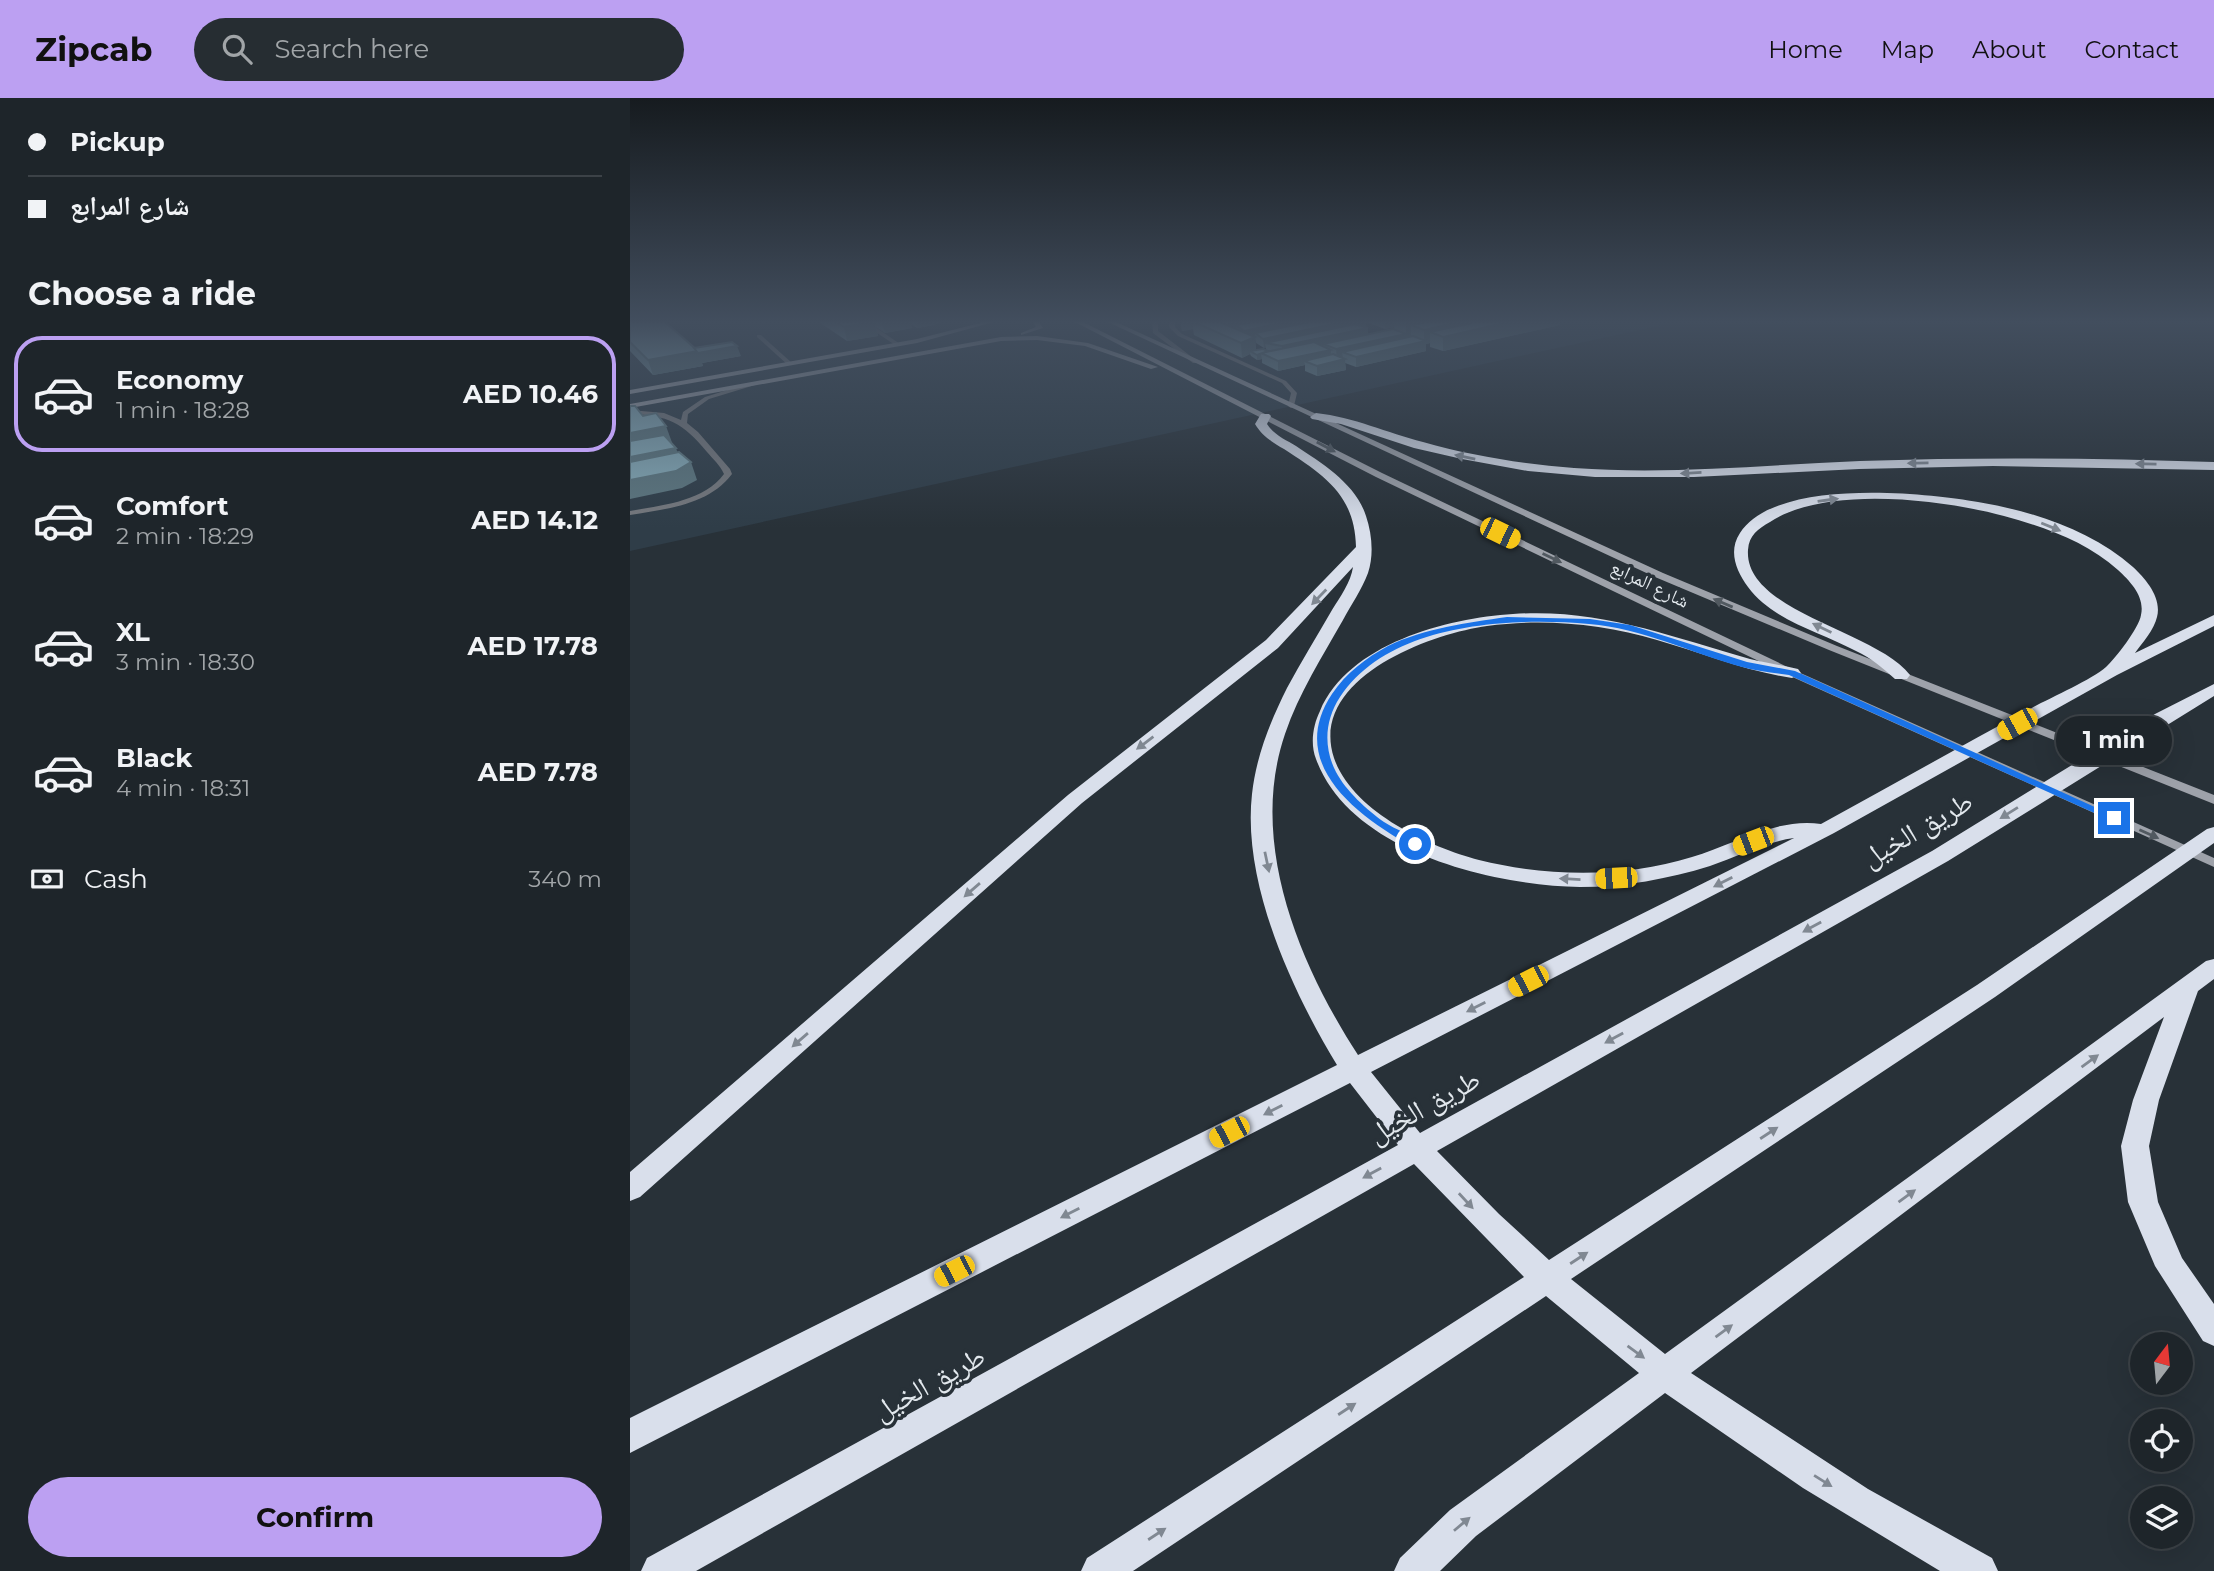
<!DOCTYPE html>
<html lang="en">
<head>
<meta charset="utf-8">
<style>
  body { margin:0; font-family:Montserrat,"Noto Naskh Arabic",sans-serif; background:#262d32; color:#f1f3f6; height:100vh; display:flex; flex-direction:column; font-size:26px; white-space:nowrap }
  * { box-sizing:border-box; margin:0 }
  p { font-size:23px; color:#a1a5a8 }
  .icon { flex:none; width:38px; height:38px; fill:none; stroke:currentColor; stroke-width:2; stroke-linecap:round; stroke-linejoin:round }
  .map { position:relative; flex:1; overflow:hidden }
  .details { display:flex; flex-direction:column; background:#1e252a; width:630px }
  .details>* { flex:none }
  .guide { display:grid; align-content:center; height:154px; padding:0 28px; background:#1e252a }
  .needle { width:46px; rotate:16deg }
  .tools { position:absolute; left:1500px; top:1234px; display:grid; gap:14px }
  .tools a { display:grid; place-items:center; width:63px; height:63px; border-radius:50%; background:#1e252a; box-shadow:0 7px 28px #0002,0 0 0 2px #3c4247; font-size:35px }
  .end { position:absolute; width:32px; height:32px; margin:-16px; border:9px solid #1a73e8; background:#fff; box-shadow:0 0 0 4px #fff }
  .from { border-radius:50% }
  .bubble { position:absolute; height:49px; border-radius:24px; background:#1e252a; box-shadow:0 7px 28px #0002,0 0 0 2px #3c4247; font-size:23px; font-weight:700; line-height:49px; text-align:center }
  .car { position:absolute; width:21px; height:42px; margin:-21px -10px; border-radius:9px; box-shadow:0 0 5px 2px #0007; background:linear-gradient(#f5c518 24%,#345 0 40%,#f5c518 0 76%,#345 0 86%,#f5c518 0) }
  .guide b { display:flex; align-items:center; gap:24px; height:66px; font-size:26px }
  .guide b+b { border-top:2px solid #3c4247 }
  .guide i { width:18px; height:18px; background:#f1f3f6 }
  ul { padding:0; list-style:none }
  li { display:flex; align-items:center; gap:21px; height:116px; margin:0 14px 10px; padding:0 14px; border:4px solid transparent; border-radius:28px }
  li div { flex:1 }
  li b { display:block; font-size:26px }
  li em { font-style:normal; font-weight:700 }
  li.active { border-color:#bca0f2 }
  li>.icon { width:63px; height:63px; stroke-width:1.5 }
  h2 { padding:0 28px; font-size:32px; line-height:84px }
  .pay { display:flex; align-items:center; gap:18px; height:77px; padding:0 28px; font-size:26px }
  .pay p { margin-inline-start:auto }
  .button { display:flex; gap:14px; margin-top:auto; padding:14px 28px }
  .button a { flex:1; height:80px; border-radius:42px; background:#bca0f2; color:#111; font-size:28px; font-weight:700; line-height:80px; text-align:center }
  header { display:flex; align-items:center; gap:42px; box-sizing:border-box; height:98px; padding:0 35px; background:#bca0f2; color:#111 }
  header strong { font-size:33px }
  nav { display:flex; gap:38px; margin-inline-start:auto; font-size:24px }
  .search { width:490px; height:63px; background:#262d32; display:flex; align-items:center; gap:18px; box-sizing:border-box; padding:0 24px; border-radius:38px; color:#a1a5a8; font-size:26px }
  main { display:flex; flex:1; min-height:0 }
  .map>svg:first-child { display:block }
  .built { fill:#2f3d48 }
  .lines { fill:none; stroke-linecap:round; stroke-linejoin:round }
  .service { fill:#76797e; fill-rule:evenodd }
  .tertiary { fill:#76797e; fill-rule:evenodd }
  .secondary { fill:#9ea2aa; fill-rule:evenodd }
  .motorway { fill:#d9dfeb; fill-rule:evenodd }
  .wall { fill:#72929d; fill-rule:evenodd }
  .shaded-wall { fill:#5d7780 }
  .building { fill:#85aab7; stroke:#5d7780; stroke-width:2 }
  .oneway { fill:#515960 }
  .oneway2 { fill:#808892 }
  .route { fill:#1a73e8 }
  .labels { text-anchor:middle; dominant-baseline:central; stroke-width:7; stroke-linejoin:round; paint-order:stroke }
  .far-street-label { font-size:19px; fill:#e2e8ed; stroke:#283138 }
  .near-street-label { font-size:28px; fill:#e2e8ed; stroke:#283138 }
</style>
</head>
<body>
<header>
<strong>Zipcab</strong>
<div class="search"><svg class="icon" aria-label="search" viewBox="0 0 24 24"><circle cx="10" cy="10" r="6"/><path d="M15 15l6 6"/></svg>Search here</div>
<nav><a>Home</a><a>Map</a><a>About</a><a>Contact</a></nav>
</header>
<main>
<section class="details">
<div class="guide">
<b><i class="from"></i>Pickup</b>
<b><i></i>شارع المرابع</b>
</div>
<h2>Choose a ride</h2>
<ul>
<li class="active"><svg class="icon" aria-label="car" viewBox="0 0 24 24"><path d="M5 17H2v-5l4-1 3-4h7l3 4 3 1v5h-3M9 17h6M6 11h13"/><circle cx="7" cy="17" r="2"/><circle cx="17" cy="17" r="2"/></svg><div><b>Economy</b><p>1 min · 18:28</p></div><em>AED 10.46</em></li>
<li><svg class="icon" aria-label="car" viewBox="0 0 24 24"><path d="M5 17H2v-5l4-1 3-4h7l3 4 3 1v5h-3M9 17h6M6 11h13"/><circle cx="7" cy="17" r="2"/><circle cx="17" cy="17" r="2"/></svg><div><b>Comfort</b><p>2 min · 18:29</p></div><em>AED 14.12</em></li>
<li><svg class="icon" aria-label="car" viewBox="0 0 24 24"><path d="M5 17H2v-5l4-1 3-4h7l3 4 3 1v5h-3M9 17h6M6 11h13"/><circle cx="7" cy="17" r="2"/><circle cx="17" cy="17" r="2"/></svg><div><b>XL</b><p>3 min · 18:30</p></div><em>AED 17.78</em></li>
<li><svg class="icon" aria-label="car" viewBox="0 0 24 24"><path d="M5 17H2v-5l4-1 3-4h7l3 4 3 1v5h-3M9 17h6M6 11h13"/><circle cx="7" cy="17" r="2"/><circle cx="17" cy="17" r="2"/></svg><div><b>Black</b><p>4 min · 18:31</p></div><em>AED 7.78</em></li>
</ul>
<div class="pay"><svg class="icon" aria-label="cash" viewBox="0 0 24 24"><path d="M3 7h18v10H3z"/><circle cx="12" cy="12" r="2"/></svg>Cash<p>340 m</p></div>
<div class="button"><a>Confirm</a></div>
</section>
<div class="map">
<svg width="1584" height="1473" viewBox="0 0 1584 1473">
  <rect width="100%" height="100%" fill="#283138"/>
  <polygon class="built" points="0,224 1046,224 0,453"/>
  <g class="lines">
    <g class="service">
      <polygon points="231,224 238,224 270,246 265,247"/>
      <polygon points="539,224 545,224 545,229 552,236 656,283 667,295 664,308 661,310 658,308 661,295 652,285 548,238 539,229"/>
      <polygon points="127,237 131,237 162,265 162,267 158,267 127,239"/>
      <path d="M123,284L125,285V287L79,301L58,316L57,325L68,334L100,371L102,376C79,407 36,411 0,417V413C32,407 73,404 94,376C90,367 83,361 77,354C53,325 38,317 0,316V312L34,315L51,322L53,314L75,299Z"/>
    </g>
    <polygon class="tertiary" points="522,224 528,224 528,233 567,263 567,265 563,265 523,235"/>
    <g class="secondary">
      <polygon points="354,224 364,224 287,245 0,296 0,292 287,241"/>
      <polygon points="403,224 409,224 413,230 391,237 391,235 406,229"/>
      <polygon points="445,224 453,224 752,375 1166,573 1584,760 1584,769 1158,577 746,379"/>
      <polygon points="478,224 486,224 1033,475 1207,548 1584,697 1584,706 1199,552 1025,479"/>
      <polygon points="407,238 458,245 528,269 521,271 455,248 407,242 371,243 0,310 0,306 371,239"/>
    </g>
    <g class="motorway">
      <path d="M686,315C724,319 757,335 793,344C842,358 893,366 944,370C1039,377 1134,367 1230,363C1348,359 1466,360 1584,364V372L1363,368L1229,371L1064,379H965L898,373L832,361L784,350L711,326L682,321L680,319Z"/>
      <path d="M631,316H639L641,318L637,326C644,337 656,342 666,348C693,366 726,386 736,418C742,436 744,457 738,475C732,491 721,507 713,522C692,559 669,595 655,636C618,744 669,866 728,957L1164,740C1135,744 1108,758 1080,768C1038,781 994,789 950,789C862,787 720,754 686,661C680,646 683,627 690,613C718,546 817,520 883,516C969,510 1039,538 1120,561C1136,565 1152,567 1168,571L1171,575L1162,580C1115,573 1073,555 1027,542C973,526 913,520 857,528C799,536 678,581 704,660C722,713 799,749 849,762C918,779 994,780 1062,759C1102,747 1148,719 1191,726C1260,688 1328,650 1396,613C1417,601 1460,583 1476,569C1485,561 1509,530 1511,517C1515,499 1501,484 1488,472C1457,444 1415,429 1374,418C1311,401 1196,387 1140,424C1128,431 1119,437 1118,452C1114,514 1247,533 1280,577L1277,581H1265C1253,570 1241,560 1226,553C1191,534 1143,523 1118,489C1106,473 1098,453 1110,435C1145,380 1292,394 1348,404C1402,413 1461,432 1503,469C1516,481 1532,500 1527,519C1524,532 1513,544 1505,555L1584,517V528L1487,577L1204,735L741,974L790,1035L1302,753L1525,616L1584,586V598L1318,763L807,1053L869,1116L919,1162L1347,887L1577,731L1584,729V745L1365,899L941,1181L1035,1256L1576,863L1584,861V881L1568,893L1529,1002L1519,1048L1528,1104L1552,1160L1584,1206V1248L1573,1243L1525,1168L1498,1104L1491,1048L1503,1002L1534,919L1061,1275L1238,1391L1362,1460L1368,1473H1310L1173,1390L1035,1295L846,1438L810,1473H764L770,1460L820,1412L1009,1275L916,1198L503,1473H451L457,1460L894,1179L784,1066L66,1473H11L17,1460L768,1047L720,985L0,1355V1320L707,967C662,893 612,785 622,696C626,659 640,624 657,590C671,564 687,538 702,512C710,499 721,484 723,469L648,550L452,705L10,1099L0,1103V1074L438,697L636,542L726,449C725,397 694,377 654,351C642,344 632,338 625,326Z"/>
    </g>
  </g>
  <g class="wall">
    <polygon points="0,224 64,250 111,258 72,265 73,268 23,277 0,253"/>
    <polygon points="189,224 310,224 304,227 287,230 281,226 282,230 255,235 246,229 248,238 217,243"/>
    <path d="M551,224H736V229H734L738,230V236L764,232V229L755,231L736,224H930V227L813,253L800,249V245L796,246V253L726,269L715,265L716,272L687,278L675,273V267L648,273L632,265V261L627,262L621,258L620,256L612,260L564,237L563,231L552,233ZM625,240L626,245L634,250H636V252H626Z"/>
  </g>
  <g class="shaded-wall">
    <polygon points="244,224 248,238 217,243 214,229"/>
    <polygon points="252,224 280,224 282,230 255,235"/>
    <polygon points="286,224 310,224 304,227 287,230"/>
    <polygon points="551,224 563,224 563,231 552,233"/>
    <polygon points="605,224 653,224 606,227 606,233 599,235 598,225"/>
    <polygon points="657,224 704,224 625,235 626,254 620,253 620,256 612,260 611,245 615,242 614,233"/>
    <polygon points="714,224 736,224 736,229 648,247 635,245 636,250 634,250 633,241"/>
    <polygon points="755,224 764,224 764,229 755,231"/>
    <polygon points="773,224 930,224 930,227 813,253 813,239 800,234 800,245 796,246 796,253 726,269 726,259 794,244 794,232 781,227 781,238 776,239 776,225"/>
    <polygon points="738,230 738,240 693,246 693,250 653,258 652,248"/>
    <polygon points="776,236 776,245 712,254 713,260 707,261 706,251"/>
    <polygon points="107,248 111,258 72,265 73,268 23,277 18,262 68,253"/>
    <polygon points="701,252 701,262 674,263 675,267 648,273 648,263"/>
    <polygon points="631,256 632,261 627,262 627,257"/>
    <polygon points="715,261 716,272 687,278 687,268"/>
    <polygon points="36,328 44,350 0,359 0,335"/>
    <polygon points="46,350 52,367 0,378 0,359"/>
    <polygon points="61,364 67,382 52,390 0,401 0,382"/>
  </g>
  <g class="building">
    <polygon points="0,224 35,224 68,253 18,262 0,244"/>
    <polygon points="206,224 242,224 214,229"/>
    <polygon points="564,224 590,224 625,239 611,245"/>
    <polygon points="623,224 657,224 614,233 606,227"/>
    <polygon points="679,224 714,224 633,241 625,235"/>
    <polygon points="797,224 830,224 794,232 781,227"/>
    <polygon points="846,224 879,224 813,239 800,234"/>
    <polygon points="725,226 738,230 652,248 635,245"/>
    <polygon points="763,231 776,236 706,251 693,246"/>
    <polygon points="783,238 796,243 726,259 712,254"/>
    <polygon points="102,244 107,248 68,255 64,250"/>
    <polygon points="684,244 701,252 648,263 631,255"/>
    <polygon points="633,251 638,253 627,257 620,253"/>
    <polygon points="703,256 715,261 687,268 674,263"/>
    <polygon points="0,308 5,308 13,318 26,315 36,328 0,335"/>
    <polygon points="34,337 46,350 0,359 0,343"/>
    <polygon points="49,354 61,364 46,373 0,382 0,364"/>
  </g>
  <defs><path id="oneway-solid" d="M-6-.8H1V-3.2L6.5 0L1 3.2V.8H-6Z" transform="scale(1.75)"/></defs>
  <g class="oneway">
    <use href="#oneway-solid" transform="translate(696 349) rotate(28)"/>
    <use href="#oneway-solid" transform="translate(922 460) rotate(26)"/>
    <use href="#oneway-solid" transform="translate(1093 505) rotate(-157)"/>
    <use href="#oneway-solid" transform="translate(1519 736) rotate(24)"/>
  </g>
  <g class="oneway2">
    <use href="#oneway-solid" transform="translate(835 359) rotate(-168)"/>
    <use href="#oneway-solid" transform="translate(1288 365) rotate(179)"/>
    <use href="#oneway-solid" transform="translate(1516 366) rotate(-179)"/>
    <use href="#oneway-solid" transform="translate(1061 375) rotate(177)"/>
    <use href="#oneway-solid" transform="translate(1198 402) rotate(-8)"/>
    <use href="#oneway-solid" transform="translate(1421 429) rotate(22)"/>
    <use href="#oneway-solid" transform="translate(689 499) rotate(134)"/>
    <use href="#oneway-solid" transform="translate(1192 530) rotate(-154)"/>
    <use href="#oneway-solid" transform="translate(515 645) rotate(143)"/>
    <use href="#oneway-solid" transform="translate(1379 715) rotate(148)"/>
    <use href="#oneway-solid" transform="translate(637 764) rotate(78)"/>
    <use href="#oneway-solid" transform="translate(940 781) rotate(-177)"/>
    <use href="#oneway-solid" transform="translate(1093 784) rotate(153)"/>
    <use href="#oneway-solid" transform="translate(342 792) rotate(139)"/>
    <use href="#oneway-solid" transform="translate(1182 829) rotate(151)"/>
    <use href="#oneway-solid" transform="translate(846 909) rotate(153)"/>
    <use href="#oneway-solid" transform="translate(984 940) rotate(151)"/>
    <use href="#oneway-solid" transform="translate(170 942) rotate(139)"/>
    <use href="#oneway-solid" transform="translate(1460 963) rotate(-36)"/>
    <use href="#oneway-solid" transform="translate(643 1012) rotate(153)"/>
    <use href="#oneway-solid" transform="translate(1139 1035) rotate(-33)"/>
    <use href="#oneway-solid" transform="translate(742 1075) rotate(151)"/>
    <use href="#oneway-solid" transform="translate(1277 1098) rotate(-36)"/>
    <use href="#oneway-solid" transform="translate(836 1103) rotate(47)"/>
    <use href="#oneway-solid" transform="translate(440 1115) rotate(153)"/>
    <use href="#oneway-solid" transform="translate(949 1160) rotate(-33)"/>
    <use href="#oneway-solid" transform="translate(1094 1233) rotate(-36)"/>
    <use href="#oneway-solid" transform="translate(1006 1254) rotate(36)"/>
    <use href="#oneway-solid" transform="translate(717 1311) rotate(-33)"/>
    <use href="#oneway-solid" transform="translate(1193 1383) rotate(32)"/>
    <use href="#oneway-solid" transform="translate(832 1426) rotate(-40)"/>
    <use href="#oneway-solid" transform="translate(527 1436) rotate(-33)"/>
  </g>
  <linearGradient id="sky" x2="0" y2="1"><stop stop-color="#161b1f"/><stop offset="0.52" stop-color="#424e5e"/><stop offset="1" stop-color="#424e5e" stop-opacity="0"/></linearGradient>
  <rect width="1584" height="430" fill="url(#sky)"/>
  <path class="route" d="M877,519L960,521L1000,527L1117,564L1165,573L1489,720L1480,722L1159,577C1144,575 1127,573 1112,569C1061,555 1012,530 959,526C879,519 759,525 710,599C695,622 693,649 706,674C716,693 737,712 754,724C766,732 781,736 790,746L781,748C726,717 656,665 702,596C716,575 736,560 758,548C795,530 837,525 877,519Z"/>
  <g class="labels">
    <g class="far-street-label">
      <text transform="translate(1020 486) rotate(26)">شارع المرابع</text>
    </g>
    <g class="near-street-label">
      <text transform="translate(1287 731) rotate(-30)">طريق الخيل</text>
      <text transform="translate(794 1008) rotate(-29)">طريق الخيل</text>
      <text transform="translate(299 1285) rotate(-29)">طريق الخيل</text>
    </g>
  </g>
</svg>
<div class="tools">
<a><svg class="needle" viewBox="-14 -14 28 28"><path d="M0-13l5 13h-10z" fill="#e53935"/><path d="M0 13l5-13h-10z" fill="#a1a5a8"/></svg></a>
<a><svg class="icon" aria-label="locate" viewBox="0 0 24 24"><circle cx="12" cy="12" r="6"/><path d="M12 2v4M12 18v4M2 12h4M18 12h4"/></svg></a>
<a><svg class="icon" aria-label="layers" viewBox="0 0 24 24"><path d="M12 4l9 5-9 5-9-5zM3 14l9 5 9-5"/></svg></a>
</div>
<i class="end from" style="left:785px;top:746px"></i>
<i class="end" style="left:1484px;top:720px"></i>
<div class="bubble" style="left:1426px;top:618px;width:116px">1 min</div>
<i class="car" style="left:870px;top:435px;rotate:116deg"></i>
<i class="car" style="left:1387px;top:626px;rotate:241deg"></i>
<i class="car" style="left:1123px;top:743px;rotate:249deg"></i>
<i class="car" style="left:986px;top:780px;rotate:267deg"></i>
<i class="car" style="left:898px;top:883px;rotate:243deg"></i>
<i class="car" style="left:599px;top:1034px;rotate:243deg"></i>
<i class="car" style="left:324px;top:1173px;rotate:243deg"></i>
</div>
</main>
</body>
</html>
